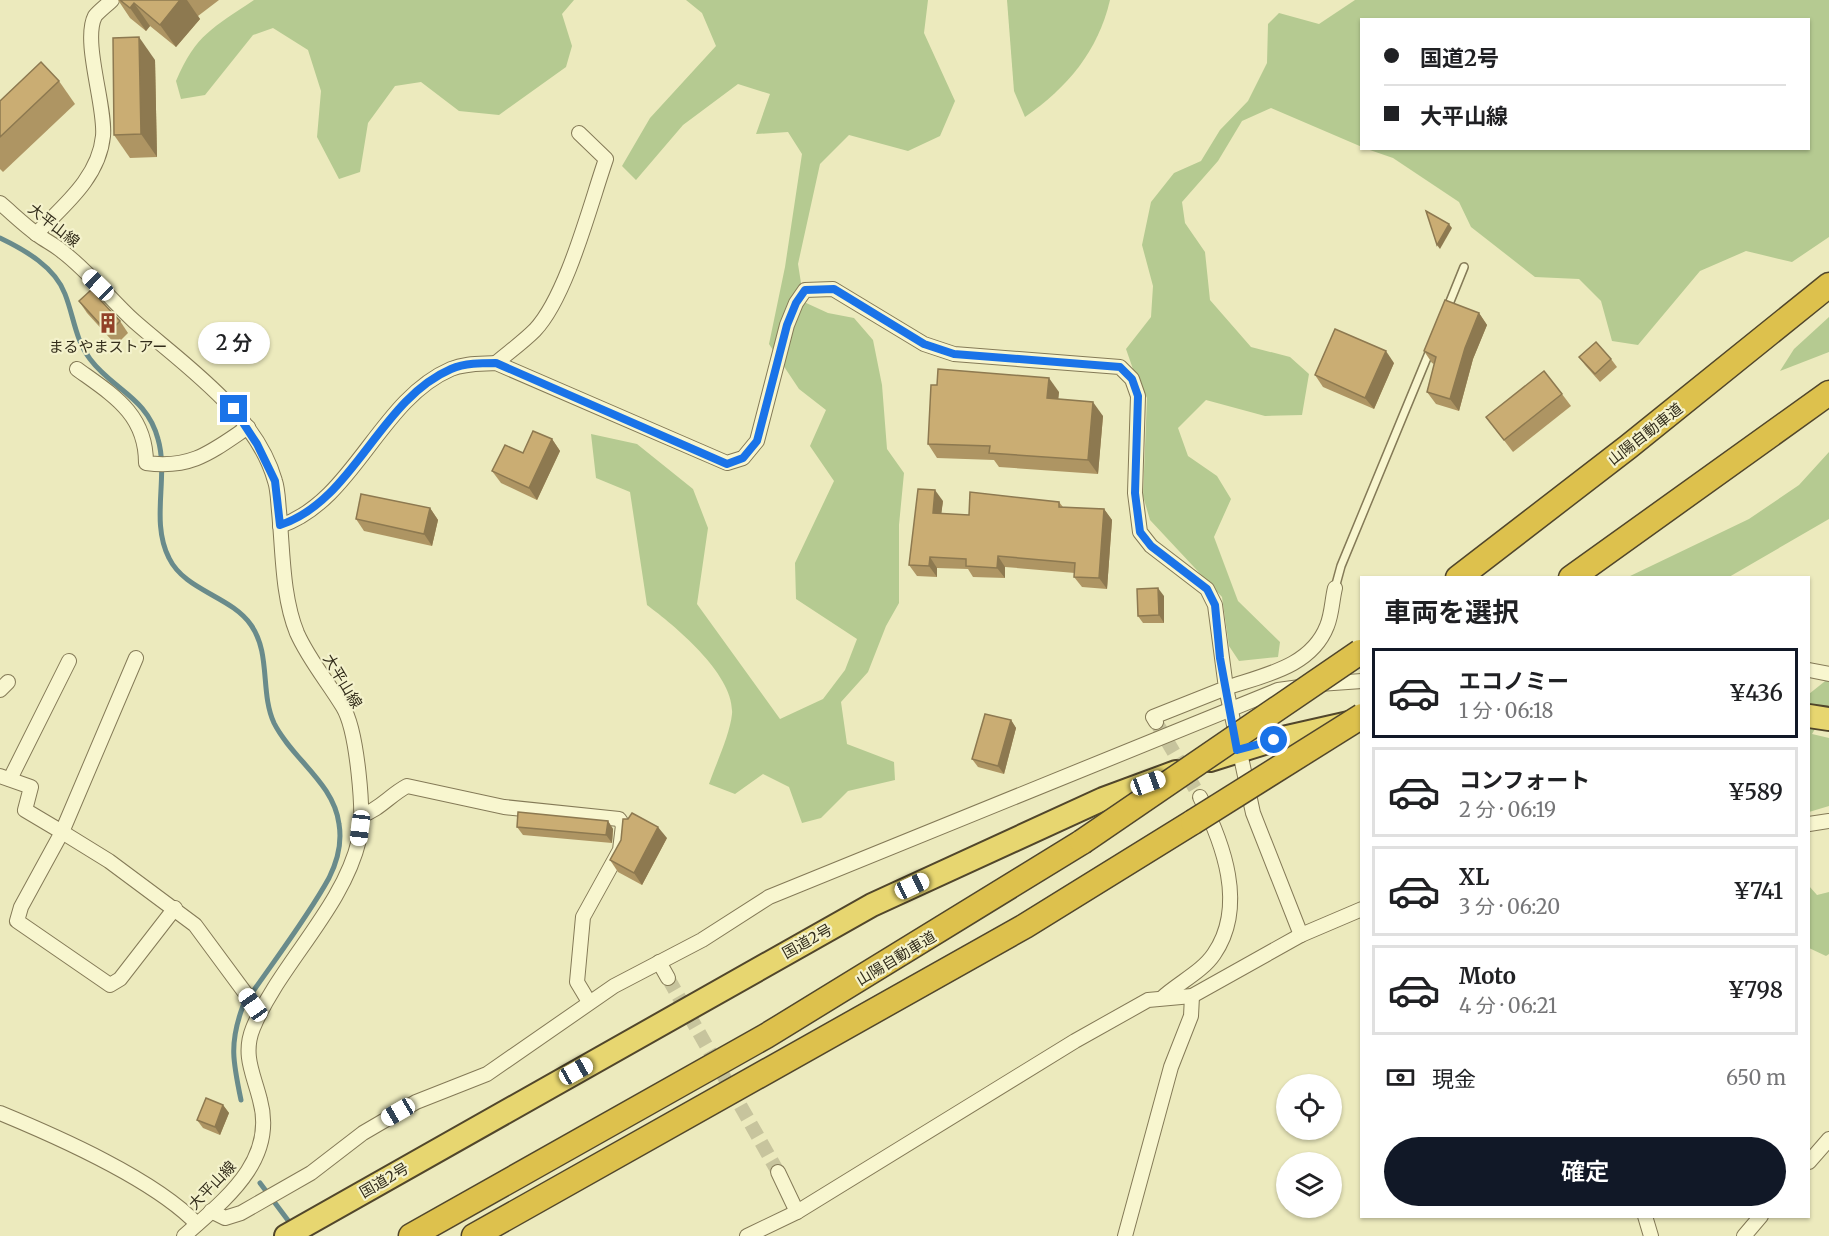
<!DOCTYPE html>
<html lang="ja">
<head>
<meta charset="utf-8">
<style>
  body { margin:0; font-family:Merriweather,"Noto Sans JP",serif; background:#f2f2f2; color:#202124; height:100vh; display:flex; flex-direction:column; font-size:22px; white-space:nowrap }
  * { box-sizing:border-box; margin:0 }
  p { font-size:20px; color:#757577 }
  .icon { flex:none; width:33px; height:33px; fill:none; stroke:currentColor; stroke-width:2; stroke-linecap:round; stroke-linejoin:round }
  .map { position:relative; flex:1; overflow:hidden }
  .details { position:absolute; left:1360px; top:576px; width:450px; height:642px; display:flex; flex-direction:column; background:#fff; border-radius:0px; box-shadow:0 2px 4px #0004 }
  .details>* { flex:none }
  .guide { position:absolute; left:1360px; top:18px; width:450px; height:132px; border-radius:0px; box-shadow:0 2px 4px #0004; display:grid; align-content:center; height:132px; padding:0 24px; background:#fff }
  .fabs { position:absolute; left:1276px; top:1074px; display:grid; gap:12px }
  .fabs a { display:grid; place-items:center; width:66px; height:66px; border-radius:50%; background:#fff; box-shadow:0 2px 4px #0004; font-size:30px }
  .end { position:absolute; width:27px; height:27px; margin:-14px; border:8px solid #1a73e8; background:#fff; box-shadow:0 0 0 3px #fff }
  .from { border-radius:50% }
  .bubble { position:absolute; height:42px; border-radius:21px; background:#fff; box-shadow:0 2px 4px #0004; font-size:20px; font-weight:600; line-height:42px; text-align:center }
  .car { position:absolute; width:18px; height:36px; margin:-18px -9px; border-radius:8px; box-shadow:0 0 4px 2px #0007; background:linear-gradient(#fff 24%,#345 0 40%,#fff 0 76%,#345 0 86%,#fff 0) }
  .guide b { display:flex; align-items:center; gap:21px; height:57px; font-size:22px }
  .guide b+b { border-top:2px solid #e0e0e0 }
  .guide i { width:15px; height:15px; background:#202124 }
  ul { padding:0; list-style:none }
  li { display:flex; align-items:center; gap:18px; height:90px; margin:0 12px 9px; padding:0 12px; border:3px solid #e0e0e0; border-radius:0px }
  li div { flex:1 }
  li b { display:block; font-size:22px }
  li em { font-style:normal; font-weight:600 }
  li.selected { border-color:#111827 }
  li>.icon { width:54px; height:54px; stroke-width:1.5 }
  h2 { padding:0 24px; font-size:27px; line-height:72px }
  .pay { display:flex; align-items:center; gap:15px; height:66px; padding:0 24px; font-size:22px }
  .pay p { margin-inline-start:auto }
  .action { display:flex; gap:12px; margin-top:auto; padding:12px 24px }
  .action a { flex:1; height:69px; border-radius:36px; background:#111827; color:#fff; font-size:24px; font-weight:600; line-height:69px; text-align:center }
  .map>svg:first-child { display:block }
  .green { fill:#b5ca91 }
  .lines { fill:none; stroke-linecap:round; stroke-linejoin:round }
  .stream { stroke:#698b8b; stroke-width:5 }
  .minor-tunnel { stroke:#c7c49d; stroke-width:14; stroke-dasharray:14 7; stroke-linecap:butt }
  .service-casing { stroke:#847a57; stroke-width:10 }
  .minor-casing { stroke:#847a57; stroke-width:16 }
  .trunk-casing { stroke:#51462b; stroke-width:26 }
  .motorway-casing { stroke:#51462b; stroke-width:27 }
  .service { stroke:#f8f6cf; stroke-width:7 }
  .minor { stroke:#f8f6cf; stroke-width:14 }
  .trunk { stroke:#e7d670; stroke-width:22 }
  .motorway { stroke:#ddc14d; stroke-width:24 }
  .motorway-bridge-casing { stroke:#51462b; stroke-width:27; stroke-linecap:butt }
  .motorway-bridge { stroke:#ddc14d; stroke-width:24 }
  .wall { fill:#ae9563 }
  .shaded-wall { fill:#8d7950 }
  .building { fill:#caad73; stroke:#8d7950; stroke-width:1.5 }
  .route { stroke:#1a73e8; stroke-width:8 }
  .labels { text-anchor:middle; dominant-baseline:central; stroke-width:4.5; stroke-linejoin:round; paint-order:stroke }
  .street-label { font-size:15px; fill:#332d1b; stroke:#f4f2cc }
  .poi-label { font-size:15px; fill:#332d1b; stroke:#f4f2cc }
</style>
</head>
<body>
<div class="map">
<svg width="1829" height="1236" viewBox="0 0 1829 1236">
  <rect width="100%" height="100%" fill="#eceabd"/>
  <g class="green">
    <path d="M254,0H574L562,14L572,46L566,67L499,115L459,111L421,82L395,86L368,123L360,172L339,179L317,137L321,91L308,50L273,28L253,35L205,95L181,99L176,81C196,34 213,28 254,0Z"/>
    <path d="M686,0H928L924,33L955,101L940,136L908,151L849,135L820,164L798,264L804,302L828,313L854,318L873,340L882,385L887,449L904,473L899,525V603L886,626L868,672L841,702L847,744L894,762L895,780L848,791L821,818L802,823L789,787L763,774L735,794L709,784C716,764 730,734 732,714C735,675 675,626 647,605L630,492L596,478L591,434L637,444L693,489L708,528L697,604L780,719L823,699L845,670L857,639L796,599L795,563L834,481L810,446L826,410L799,389L769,344L785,267L802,154L788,132L756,134L770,94L738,84L683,125L636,180L622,166L650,118L716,46L702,13Z"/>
    <path d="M1007,0H1110C1098,51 1068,87 1025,117L1014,91Z"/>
    <polygon points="1355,0 1829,0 1829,237 1792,262 1746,251 1700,271 1638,345 1612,341 1601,301 1579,279 1535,277 1471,227 1459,202 1393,158 1367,149 1809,148 1809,20 1362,20 1362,147 1271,108 1242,121 1218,161 1182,202 1185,223 1205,252 1210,300 1251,347 1290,357 1309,374 1302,415 1265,416 1206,400 1178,428 1188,456 1217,476 1231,499 1214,537 1238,601 1280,642 1278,657 1239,661 1229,646 1222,597 1150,520 1143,496 1147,398 1134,372 1126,349 1151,317 1153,286 1142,245 1151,202 1174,173 1201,161 1220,130 1248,101 1267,63 1268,24 1279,13 1319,24"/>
    <polygon points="1829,317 1829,352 1780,371 1794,349"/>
    <polygon points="1829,452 1829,519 1729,577 1628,577 1749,519 1799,485"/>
    <polygon points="1829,678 1829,705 1812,734 1829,738 1829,806 1809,812 1809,694"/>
    <polygon points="1809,886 1817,895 1829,892 1829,954 1826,956 1809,948"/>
  </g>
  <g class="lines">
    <g class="stream">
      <path d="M0,238C25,250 55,267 65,294C74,317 75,339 90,359C113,390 147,397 158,439C169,477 150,521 169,558C185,591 231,596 251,625C271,653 260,693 274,723C292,759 334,783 339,824C342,842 337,862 329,878C306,920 270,966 243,1006C229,1043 233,1062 241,1100"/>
      <polyline points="260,1183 293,1227"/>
    </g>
    <g class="minor-tunnel">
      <polyline points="1156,722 1200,797"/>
      <polyline points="668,978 778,1172"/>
    </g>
    <g class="service-casing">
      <g id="service">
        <polyline points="1447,309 1464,267"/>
        <polyline points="1335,588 1341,566 1431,348"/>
      </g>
    </g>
    <g class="minor-casing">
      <g id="minor">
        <path d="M0,203C12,213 24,225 38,235C46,241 55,245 63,252C89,272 110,299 134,321C184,365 256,413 275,481C278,490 278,502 279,511C283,551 282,596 297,633C309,660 328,682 343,707C357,730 365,814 359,840C343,908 279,965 253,1028C242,1055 254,1075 260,1100C277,1161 224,1200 184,1236"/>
        <path d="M36,234C63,206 99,178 103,136C106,107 82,41 95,16C99,11 107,5 112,0"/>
        <path d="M496,363C509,352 523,342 535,330C567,296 590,205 606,159L579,133"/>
        <path d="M77,369C113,395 146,414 146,463C192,469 211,452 248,427"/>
        <path d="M280,526C354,501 379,400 451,369C465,363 481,364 496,363L727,463L743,458L757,441L787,325L796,303L805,290L833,289L924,344L954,354L1120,367L1132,379L1138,396L1135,493L1140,532L1151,546L1207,589L1215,605L1226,688L1153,717L1156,722"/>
        <polyline points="136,658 62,832 109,861 195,925 260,1013"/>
        <polyline points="1809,670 1829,674"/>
        <polyline points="1319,684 1362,681"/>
        <polyline points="0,690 8,682"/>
        <polyline points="0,776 31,787 25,810 62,832 21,907 17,921 110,985 120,979 175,908"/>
        <polyline points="10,779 69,661"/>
        <path d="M362,815C379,810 390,795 407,786L504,807L619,819L623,825L620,850L583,917L577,982L589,1002"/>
        <polyline points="1809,824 1829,821"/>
        <path d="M1301,935L1253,813L1226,688C1264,675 1311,667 1327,626C1332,614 1332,600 1335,588"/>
        <polyline points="659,962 668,978"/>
        <path d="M1162,998C1178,983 1202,972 1214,954C1247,906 1223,843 1200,797"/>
        <path d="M0,1113C58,1137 154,1179 197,1224"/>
        <polyline points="1809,1162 1829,1139"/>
        <polyline points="778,1172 797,1212"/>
        <polyline points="211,1211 225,1218 241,1213 311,1173 363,1133 416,1102 487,1074 614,986 702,940 769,897 1278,690 1300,687"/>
        <polyline points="1645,1216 1651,1236"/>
        <polyline points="747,1236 797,1212 1075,1041 1148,1000 1192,996 1301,935 1362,909"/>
        <polyline points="1125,1236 1171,1067 1191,1016 1192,996"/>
        <polyline points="1744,1236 1761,1216"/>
      </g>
    </g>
    <g class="trunk-casing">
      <g id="trunk">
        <polyline points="1809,716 1829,719"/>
        <polyline points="1210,760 1274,740 1349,723"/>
        <polyline points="286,1236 872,905 1103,799 1176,772"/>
      </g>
    </g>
    <g class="motorway-casing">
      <g id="motorway">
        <polyline points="1458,578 1628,447 1829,285"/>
        <polyline points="1571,578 1829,393"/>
        <polyline points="411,1236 766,1036 1082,842"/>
        <polyline points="474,1236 1025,926 1193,822"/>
      </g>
    </g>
    <use href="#service" class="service"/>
    <use href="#minor" class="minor"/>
    <use href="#trunk" class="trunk"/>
    <use href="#motorway" class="motorway"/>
    <g class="motorway-bridge-casing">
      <g id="motorway-bridge">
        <polyline points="1193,822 1362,716"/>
        <polyline points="1082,842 1360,652"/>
      </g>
    </g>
    <use href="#motorway-bridge" class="motorway-bridge"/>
  </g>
  <g class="wall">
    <polygon points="118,0 219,0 198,16 200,19 176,47 150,26 146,31 130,18"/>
    <polygon points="155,60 157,157 130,158 114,135"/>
    <polygon points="59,81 75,104 3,172 0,169 0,101"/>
    <polygon points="79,301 120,321 128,333 116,345 87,313"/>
    <polygon points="1479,313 1487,325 1473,359 1459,411 1436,404 1427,392 1434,364 1432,363 1424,351"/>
    <polygon points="1579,357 1611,359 1617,367 1600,382 1585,365"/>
    <polygon points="1394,363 1374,409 1323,387 1315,375"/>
    <polygon points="1059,392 1058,399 1103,416 1098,474 999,467 994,460 937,458 928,444"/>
    <polygon points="1562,394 1571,406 1513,452 1486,417"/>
    <polygon points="552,439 560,451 537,500 501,483 492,471 523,453"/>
    <polygon points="943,501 941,514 969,515 1059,502 1063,507 1104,509 1112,520 1107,589 1082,587 1074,577 1075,573 1005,567 1005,578 973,577 968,569 937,568 937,577 917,576 909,565"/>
    <polygon points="430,508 438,520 432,546 364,531 356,519"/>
    <polygon points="1164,596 1164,623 1143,623 1138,616"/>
    <polygon points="1011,720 1016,728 1004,774 978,767 972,759"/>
    <polygon points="608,821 613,829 612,843 523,835 517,827"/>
    <polygon points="667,838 642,885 618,872 610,860"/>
    <polygon points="223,1105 229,1113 220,1135 203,1128 197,1120"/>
  </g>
  <g class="shaded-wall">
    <polygon points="180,0 187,0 200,19 176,47 160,25"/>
    <polygon points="134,3 150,26 146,31 130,8"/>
    <polygon points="139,37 155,60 157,157 141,134"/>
    <polygon points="1449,224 1452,228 1440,249 1437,245"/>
    <polygon points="1479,313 1487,325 1473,359 1459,411 1450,399 1465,348"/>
    <polygon points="1386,351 1394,363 1374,409 1365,398"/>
    <polygon points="1049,378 1059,392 1057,412 1047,398"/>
    <polygon points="1093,402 1103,416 1098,474 1088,460"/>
    <polygon points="552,439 560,451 537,500 529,488"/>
    <polygon points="935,490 943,501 940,524 933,513"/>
    <polygon points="430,508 438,520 432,546 424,534"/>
    <polygon points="1104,509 1112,520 1107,589 1099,578"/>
    <polygon points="998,556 1005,567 1005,578 997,568"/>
    <polygon points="930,557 937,568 937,577 929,566"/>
    <polygon points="1158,588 1164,596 1164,623 1159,615"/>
    <polygon points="1011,720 1016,728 1004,774 998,766"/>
    <polygon points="608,821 613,829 612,843 606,835"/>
    <polygon points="658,827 667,838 642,885 634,873"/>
    <polygon points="223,1105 229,1113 220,1135 215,1127"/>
  </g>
  <g class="building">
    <polygon points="120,0 180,0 160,25 134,3 130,8"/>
    <polygon points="139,37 141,134 114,135 113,38"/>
    <polygon points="41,62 59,81 0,137 0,101"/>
    <polygon points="1426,211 1449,224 1437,245"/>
    <polygon points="91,290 120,321 108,333 79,301"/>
    <polygon points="1445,300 1479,313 1465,348 1450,399 1427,392 1436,357 1424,351"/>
    <polygon points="1335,329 1386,351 1365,398 1315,375"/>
    <polygon points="1596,342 1611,359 1595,374 1579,357"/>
    <polygon points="938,369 1049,378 1047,398 1093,402 1088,460 989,453 990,446 928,444 931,385 937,385"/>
    <polygon points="1544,371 1562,394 1504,440 1486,417"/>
    <polygon points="533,431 552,439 529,488 492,471 505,445 523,453"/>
    <polygon points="918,489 935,490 933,513 969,515 970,492 1059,502 1059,507 1104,509 1099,578 1074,577 1075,563 998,556 997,568 966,566 966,559 930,557 929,566 909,565"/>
    <polygon points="361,494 430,508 424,534 356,519"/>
    <polygon points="1158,588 1159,615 1138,616 1137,589"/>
    <polygon points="985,714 1011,720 998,766 972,759"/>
    <polygon points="518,812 608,821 606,835 517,827"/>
    <polygon points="632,813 658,827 634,873 610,860 621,840 623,819 628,819"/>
    <polygon points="206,1098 223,1105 215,1127 197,1120"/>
  </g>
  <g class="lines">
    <path class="route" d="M234,409L257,444L275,481L280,525C354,501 379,400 451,369C465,363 481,363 496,363L727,464L743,458L757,441L787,325L796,303L805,290L834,289L924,344L954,354L1120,367L1132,379L1138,396L1135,493L1140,532L1151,546L1207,589L1215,605L1220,658L1237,750L1274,740"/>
  </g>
  <defs>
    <g id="building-bare" transform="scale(1.62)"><path d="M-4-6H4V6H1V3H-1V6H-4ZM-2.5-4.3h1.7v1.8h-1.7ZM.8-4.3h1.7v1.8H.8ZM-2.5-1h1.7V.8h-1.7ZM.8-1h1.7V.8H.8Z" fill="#924128" stroke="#f4f2cc" stroke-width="2.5" paint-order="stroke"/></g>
  </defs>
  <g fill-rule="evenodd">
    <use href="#building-bare" x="108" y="323"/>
  </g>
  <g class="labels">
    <g class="street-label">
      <text transform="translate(54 225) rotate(38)">大平山線</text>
      <text transform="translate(1645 434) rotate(-38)">山陽自動車道</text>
      <text transform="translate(343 681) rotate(59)">大平山線</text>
      <text transform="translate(807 941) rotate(-29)">国道2号</text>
      <text transform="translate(896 958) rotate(-31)">山陽自動車道</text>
      <text transform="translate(384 1180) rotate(-30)">国道2号</text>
      <text transform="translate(212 1185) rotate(-46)">大平山線</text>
    </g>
    <g class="poi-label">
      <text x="108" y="346">まるやまストアー</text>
    </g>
  </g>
</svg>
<div class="fabs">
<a><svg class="icon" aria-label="locate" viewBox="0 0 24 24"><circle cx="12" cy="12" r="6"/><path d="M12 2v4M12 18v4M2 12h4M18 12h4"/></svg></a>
<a><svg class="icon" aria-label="layers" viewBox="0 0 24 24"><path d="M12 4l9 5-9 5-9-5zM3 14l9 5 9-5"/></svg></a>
</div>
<i class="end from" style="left:1274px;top:740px"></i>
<i class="end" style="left:234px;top:409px"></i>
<div class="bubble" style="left:198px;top:322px;width:72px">2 分</div>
<i class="car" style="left:98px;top:285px;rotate:314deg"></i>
<i class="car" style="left:1148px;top:783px;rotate:70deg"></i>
<i class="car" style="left:360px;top:828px;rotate:187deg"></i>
<i class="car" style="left:912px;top:886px;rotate:65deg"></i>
<i class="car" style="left:253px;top:1005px;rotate:325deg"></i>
<i class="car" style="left:576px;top:1071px;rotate:61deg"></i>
<i class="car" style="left:398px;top:1112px;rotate:240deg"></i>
<div class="guide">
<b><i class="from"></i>国道2号</b>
<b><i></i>大平山線</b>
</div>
<section class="details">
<h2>車両を選択</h2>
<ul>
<li class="selected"><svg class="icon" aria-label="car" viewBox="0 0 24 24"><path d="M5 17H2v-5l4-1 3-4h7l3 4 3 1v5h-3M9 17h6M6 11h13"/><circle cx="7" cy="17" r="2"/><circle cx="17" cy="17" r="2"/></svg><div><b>エコノミー</b><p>1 分 · 06:18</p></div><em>¥436</em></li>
<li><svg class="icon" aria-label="car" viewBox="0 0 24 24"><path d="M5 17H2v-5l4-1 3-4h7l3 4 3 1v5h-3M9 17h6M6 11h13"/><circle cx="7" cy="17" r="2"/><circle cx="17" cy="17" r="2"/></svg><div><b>コンフォート</b><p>2 分 · 06:19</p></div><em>¥589</em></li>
<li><svg class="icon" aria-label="car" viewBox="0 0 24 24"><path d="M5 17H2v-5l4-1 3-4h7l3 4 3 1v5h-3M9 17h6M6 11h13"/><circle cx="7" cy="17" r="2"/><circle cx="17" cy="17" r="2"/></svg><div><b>XL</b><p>3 分 · 06:20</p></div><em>¥741</em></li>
<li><svg class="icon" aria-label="car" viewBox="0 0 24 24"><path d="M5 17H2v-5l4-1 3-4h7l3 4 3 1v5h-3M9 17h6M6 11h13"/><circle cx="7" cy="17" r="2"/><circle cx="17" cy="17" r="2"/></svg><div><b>Moto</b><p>4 分 · 06:21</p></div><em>¥798</em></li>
</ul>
<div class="pay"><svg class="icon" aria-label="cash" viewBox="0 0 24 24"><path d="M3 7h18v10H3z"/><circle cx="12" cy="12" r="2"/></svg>現金<p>650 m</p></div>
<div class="action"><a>確定</a></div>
</section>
</div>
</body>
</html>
